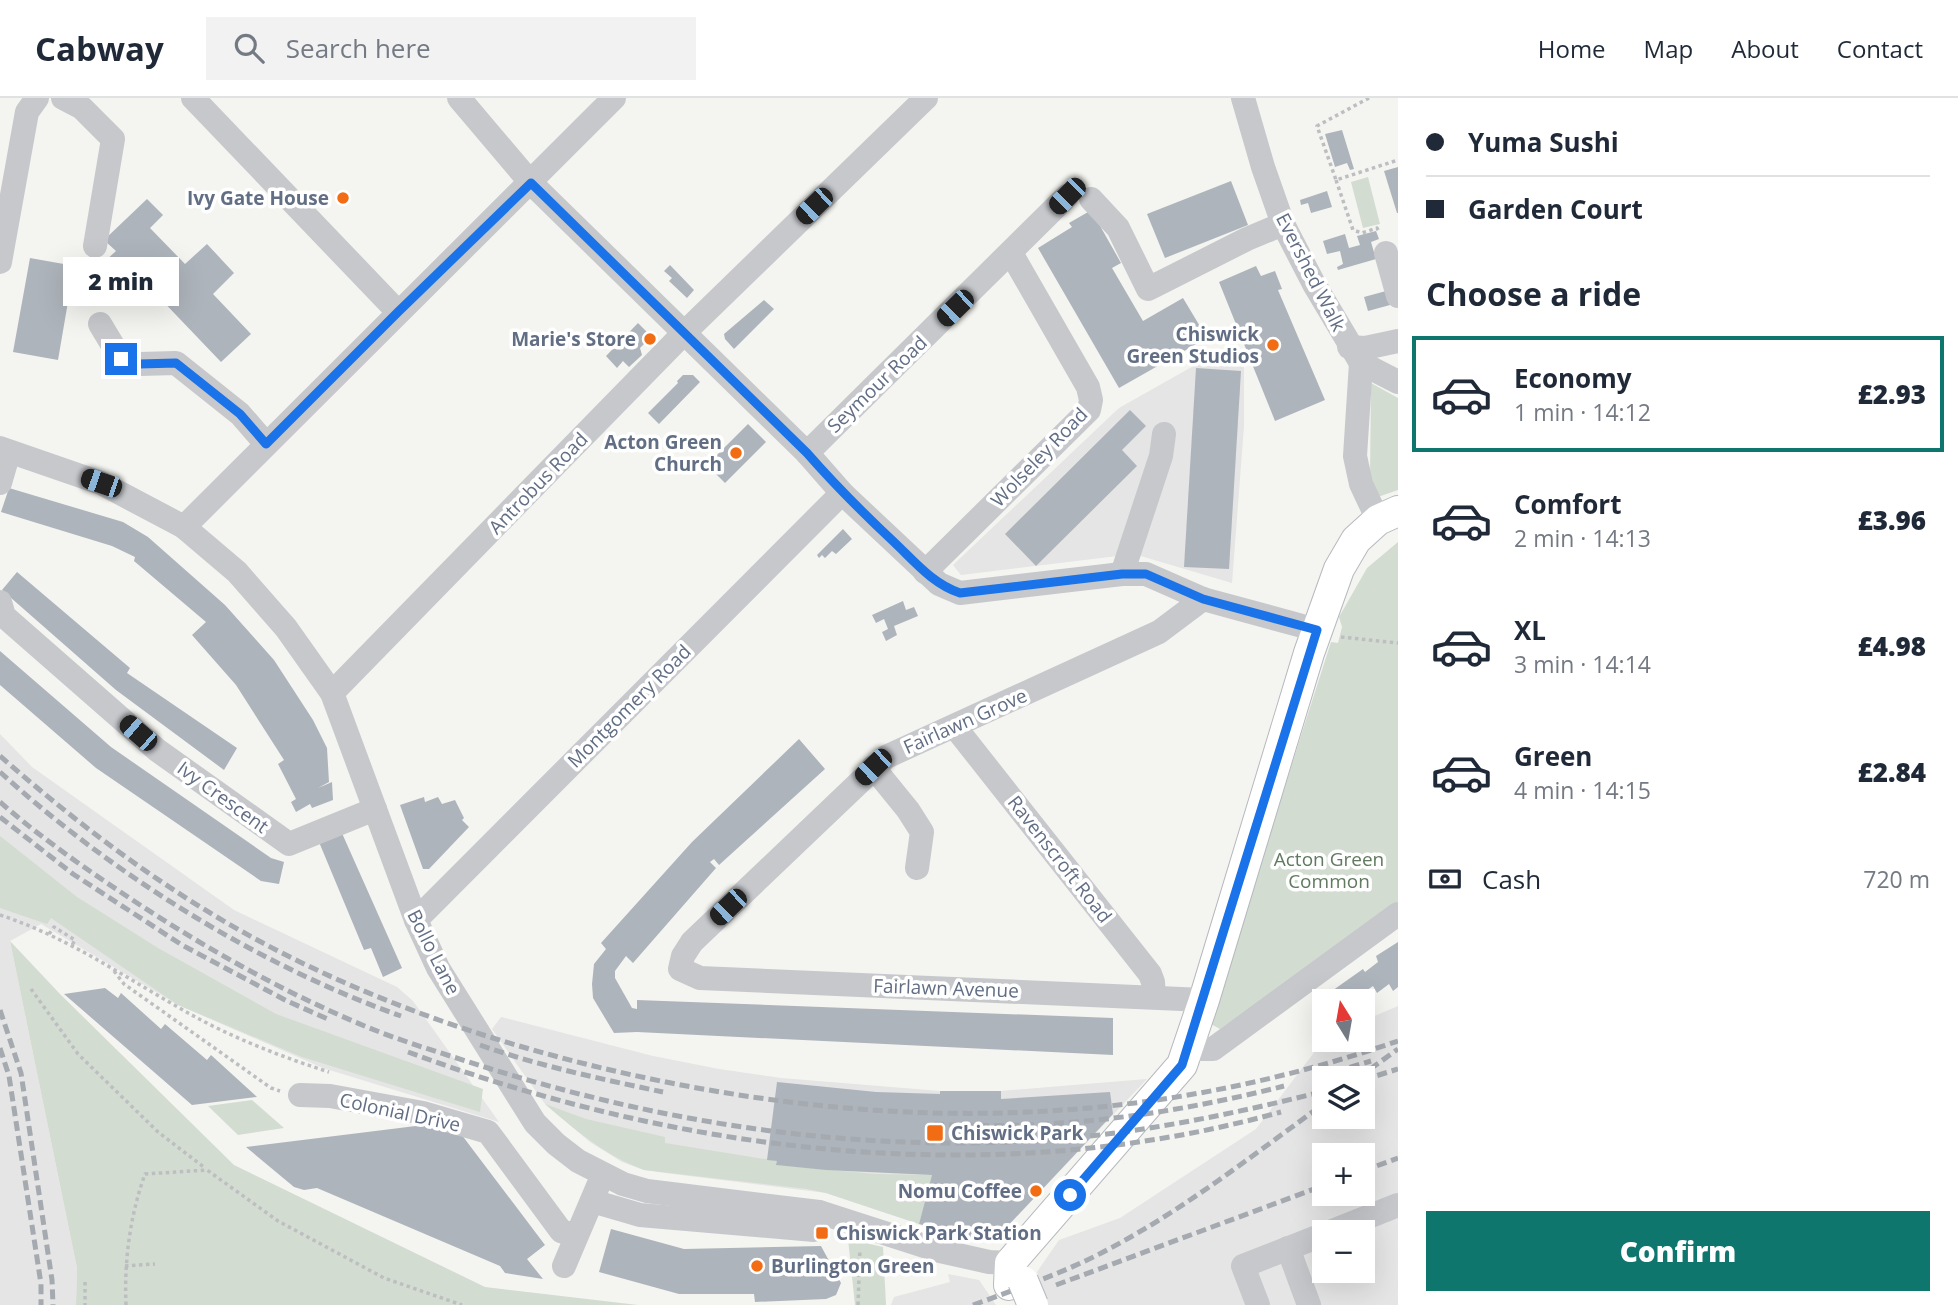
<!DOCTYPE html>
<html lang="en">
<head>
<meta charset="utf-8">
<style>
  body { margin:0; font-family:"Open Sans",sans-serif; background:#f2f2f3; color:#1f2937; height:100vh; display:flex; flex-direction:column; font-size:26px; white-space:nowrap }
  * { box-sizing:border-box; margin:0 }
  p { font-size:23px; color:#747a83 }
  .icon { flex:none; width:38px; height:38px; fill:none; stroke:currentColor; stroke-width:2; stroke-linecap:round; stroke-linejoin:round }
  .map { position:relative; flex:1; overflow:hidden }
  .side { display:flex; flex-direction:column; background:#fff; width:560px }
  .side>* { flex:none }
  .top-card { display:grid; align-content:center; height:154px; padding:0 28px; background:#fff }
  .needle { width:46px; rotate:349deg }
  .buttons { position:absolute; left:1312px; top:891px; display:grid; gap:14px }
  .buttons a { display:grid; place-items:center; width:63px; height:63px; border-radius:0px; background:#fff; box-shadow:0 7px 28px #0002; font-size:35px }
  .end { position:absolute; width:32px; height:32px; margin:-16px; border:9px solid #1a73e8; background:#fff; box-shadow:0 0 0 4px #fff }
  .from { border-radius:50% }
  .bubble { position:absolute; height:49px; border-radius:0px; background:#fff; box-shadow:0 7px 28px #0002; font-size:23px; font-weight:800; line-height:49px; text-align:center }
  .car { position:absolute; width:21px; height:42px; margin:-21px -10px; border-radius:9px; box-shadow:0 0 5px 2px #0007; background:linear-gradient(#222 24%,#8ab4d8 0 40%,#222 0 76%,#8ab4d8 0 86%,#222 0) }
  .top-card b { display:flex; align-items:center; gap:24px; height:66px; font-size:26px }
  .top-card b+b { border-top:2px solid #e0e1e3 }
  .top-card i { width:18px; height:18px; background:#1f2937 }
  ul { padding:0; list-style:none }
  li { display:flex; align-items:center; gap:21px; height:116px; margin:0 14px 10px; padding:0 14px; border:4px solid transparent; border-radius:0px }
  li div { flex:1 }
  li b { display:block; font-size:26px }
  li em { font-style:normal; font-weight:800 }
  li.current { border-color:#0f766e }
  li>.icon { width:63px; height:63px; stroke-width:1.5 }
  h2 { padding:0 28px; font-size:32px; line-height:84px }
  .pay { display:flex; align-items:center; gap:18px; height:77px; padding:0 28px; font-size:26px }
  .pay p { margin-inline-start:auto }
  .primary-button { display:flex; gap:14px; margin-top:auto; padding:14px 28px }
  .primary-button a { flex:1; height:80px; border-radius:0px; background:#0f766e; color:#fff; font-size:28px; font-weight:800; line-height:80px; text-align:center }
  header { display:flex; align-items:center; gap:42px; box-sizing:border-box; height:98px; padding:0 35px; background:#fff; border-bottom:2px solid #e0e1e3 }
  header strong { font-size:33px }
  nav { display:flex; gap:38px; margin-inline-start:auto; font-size:24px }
  .search { width:490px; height:63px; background:#f2f2f3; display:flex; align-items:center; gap:18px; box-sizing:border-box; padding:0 24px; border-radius:0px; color:#747a83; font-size:26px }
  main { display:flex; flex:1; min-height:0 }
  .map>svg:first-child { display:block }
  .built { fill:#e4e5e4; fill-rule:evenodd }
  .green { fill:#d3dcd1 }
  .building { fill:#aeb4bb }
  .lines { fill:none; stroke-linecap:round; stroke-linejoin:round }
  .major-casing { stroke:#b6b9be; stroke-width:32 }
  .path { stroke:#bdbec1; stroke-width:3.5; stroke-dasharray:3.5 3.5; stroke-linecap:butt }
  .minor { stroke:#c6c8cc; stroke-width:24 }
  .major { stroke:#fff; stroke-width:30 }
  .rail { stroke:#a5a9b0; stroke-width:5; stroke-dasharray:10 5; stroke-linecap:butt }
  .major-bridge-casing { stroke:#b6b9be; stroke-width:32; stroke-linecap:butt }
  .major-bridge { stroke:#fff; stroke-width:30 }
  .route { stroke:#1a73e8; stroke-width:9 }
  .poi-dot { fill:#f16c13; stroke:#fff; stroke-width:2.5 }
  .labels { text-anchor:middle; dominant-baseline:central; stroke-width:7; stroke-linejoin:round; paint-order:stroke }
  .poi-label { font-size:19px; font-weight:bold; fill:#616e84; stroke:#fff; text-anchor:end }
  .street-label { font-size:19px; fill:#616e84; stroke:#fff }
  .park-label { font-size:19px; fill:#617a60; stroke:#fff }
</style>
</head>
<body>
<header>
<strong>Cabway</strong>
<div class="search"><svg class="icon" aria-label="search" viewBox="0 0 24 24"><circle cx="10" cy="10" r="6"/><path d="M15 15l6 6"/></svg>Search here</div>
<nav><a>Home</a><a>Map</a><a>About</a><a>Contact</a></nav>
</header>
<main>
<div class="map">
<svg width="1398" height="1207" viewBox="0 0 1398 1207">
  <rect width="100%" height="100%" fill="#f4f5f0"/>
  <g class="built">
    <polygon points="1197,266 1244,269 1244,328 1232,485 1134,456 961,477 953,467 1119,310"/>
    <polygon points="0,636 32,669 234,812 397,889 413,903 499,1024 323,970 178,907 41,826 10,843 77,1170 76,1207 0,1207"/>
    <path d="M1398,908V1207H1048L1037,1174L1059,1142L1120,1120L1256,1031L1325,940V942H1363V923ZM1325,980H1363V1018H1325ZM1325,1057H1363V1096H1325ZM1325,1134H1363V1172H1325Z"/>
    <polygon points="501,919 653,958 719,971 781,980 940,993 1001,993 1147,981 1003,1133 991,1139 977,1141 919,1126 826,1095 665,1075 644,1072 622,1064 590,1044 545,1006 492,931"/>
    <polygon points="948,1176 979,1182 996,1207 891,1207 894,1199 950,1184"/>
  </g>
  <g class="green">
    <polygon points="1368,79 1380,126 1363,130 1351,84"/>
    <polygon points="1371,285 1398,300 1398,392 1375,400 1370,382"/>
    <polygon points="1398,444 1398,808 1220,931 1209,925 1331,544 1338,545 1342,529 1339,519 1367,470"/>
    <polygon points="0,738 77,799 158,850 276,916 483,991 480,1014 302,959 178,907 51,820 47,826 0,810"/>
    <polygon points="10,843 60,896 234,1067 485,1189 638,1207 76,1207 77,1170"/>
    <polygon points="252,1002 284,1030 238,1037 208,1008"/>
    <path d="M545,1006L586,1021L665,1039V1045L777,1063V1067L876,1076L932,1077L919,1126L826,1095L807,1091L644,1072C605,1057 576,1033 545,1006Z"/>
    <polygon points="848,1141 883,1149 886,1207 855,1207"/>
  </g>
  <g class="building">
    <polygon points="1342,32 1354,71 1350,72 1347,65 1335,69 1325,36"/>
    <polygon points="1398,69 1398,115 1397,115 1384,73"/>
    <polygon points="1231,83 1248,127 1165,160 1147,116"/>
    <polygon points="1327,93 1332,109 1311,115 1308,105 1301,107 1300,102"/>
    <polygon points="147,101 163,117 150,130 185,166 207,146 234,175 213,196 251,236 221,264 133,172 99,204 69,198 58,262 13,254 30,160 75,168 74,173 91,176 116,153 104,142"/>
    <polygon points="1095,110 1099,126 1121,165 1112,170 1143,223 1183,200 1207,240 1119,290 1038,150 1072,129 1069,125"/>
    <polygon points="1376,133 1379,141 1371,144 1376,161 1338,172 1337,169 1343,166 1340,153 1327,156 1323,143 1345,136 1349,150 1360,147 1357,138"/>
    <polygon points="670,167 694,192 687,200 669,183 672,180 664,173"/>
    <polygon points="1256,168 1261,178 1275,173 1282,191 1278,192 1325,302 1275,323 1219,184"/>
    <polygon points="1386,193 1390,207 1368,213 1364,199"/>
    <polygon points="764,202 774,211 734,251 725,241 724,236"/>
    <polygon points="638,225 647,234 648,242 640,250 642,257 629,269 623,263 617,270 606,258"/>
    <polygon points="1196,270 1241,273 1229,471 1184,469"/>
    <polygon points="683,277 693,277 700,284 659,326 648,315 678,285 677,283"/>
    <polygon points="1130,312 1146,328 1122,352 1137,368 1036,468 1005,436"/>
    <polygon points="748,326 766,344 725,385 707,367"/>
    <polygon points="9,390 123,424 148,439 225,507 274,562 313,622 327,650 329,684 318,690 332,684 333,702 312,710 310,706 296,714 291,704 296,701 278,666 284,662 236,587 192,537 206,524 134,463 135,459 112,448 1,414"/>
    <polygon points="843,431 852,441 836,456 832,453 825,460 822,457 819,460 817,457"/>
    <polygon points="17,474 130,570 127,575 237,650 224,672 116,592 2,492"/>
    <polygon points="903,503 906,512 914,509 918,518 894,528 897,537 886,543 882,534 888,531 884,521 876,525 872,517"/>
    <polygon points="0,553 111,649 271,760 284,764 279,786 261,783 96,670 0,587"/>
    <polygon points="799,641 825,671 719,767 714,761 710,764 716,770 633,865 626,858 615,873 615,880 632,910 637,911 637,902 1113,920 1113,957 637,934 614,935 593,900 592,886 594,866 606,851 601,845 692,744"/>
    <polygon points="424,699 425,704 438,699 442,706 455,702 464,720 462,722 469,729 429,771 423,771 400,707"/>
    <polygon points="341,733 402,870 383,879 371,850 364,852 319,744"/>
    <polygon points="1398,844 1398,889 1393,893 1389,886 1377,895 1373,888 1351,903 1325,903 1325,925 1312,907 1363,871 1365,874 1378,864 1376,858"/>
    <polygon points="105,890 118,900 121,895 161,931 165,926 207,962 211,957 257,999 192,1007 64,896"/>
    <polygon points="777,984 876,994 940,996 940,993 1001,993 1001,1001 1110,994 1113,1016 1003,1133 991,1139 977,1141 919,1126 932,1077 826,1072 776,1067 777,1063 767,1062"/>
    <polygon points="440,1025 458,1032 545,1147 527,1161 543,1181 505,1175 500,1168 317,1090 304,1092 294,1089 246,1049"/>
    <polygon points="611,1131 684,1151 821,1148 841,1185 836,1197 826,1201 755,1204 754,1196 679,1196 599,1174"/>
  </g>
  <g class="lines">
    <g class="major-casing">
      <polyline id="major" points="1009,1187 1010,1165 1182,967 1204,902 1309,555 1339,471 1356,442 1378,422 1398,413"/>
    </g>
    <g class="path">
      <polyline points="1369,0 1317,28 1336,82 1398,62"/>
      <polyline points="1336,82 1353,132 1362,135 1377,130 1379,134"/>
      <polyline points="1341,539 1398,545"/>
      <path d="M0,817C68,839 129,882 190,916C233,940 282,959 329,974"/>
      <polyline points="49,836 54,829 75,842 71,849"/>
      <polyline points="114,873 124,886 271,990 280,993"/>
      <polyline points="31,891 78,956 158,1034 205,1070"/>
      <polyline points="125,1168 155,1166"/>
      <polyline points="85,1184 85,1207"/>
      <path d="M126,1207C124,1163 130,1118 145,1076L207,1072L278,1123L384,1180L462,1207"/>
      <polyline points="858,1207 860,1151"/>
    </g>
    <g class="minor">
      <polyline points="63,0 82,10 113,41 95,148"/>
      <polyline points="193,0 398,214"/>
      <polyline points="459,0 531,85 807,355 842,395 939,486 960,495 1122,476 1146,476 1203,501 1317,532"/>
      <polyline points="1243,0 1263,69 1283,126 1314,186 1361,265 1398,284"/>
      <polyline points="1091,101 1118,130 1148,191 1247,141 1283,126"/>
      <polyline points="1386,155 1398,198"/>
      <polyline points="0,164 27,14 37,0"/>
      <polyline points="100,226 121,261 140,266 176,265 240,316 266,346"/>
      <polyline points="1349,249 1365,250 1398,243"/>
      <polyline points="1361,265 1355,358 1361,386 1378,422"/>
      <polyline points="0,350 101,385 184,429 237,474 286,530 332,595 416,822 438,870 535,1025 556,1046 578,1063 623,1086 647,1093 819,1114 940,1153 989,1164 1010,1165"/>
      <polyline points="807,355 1067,98"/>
      <polyline points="0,385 9,354"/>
      <polyline points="184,429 614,0"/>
      <polyline points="925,474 1089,312 1091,302 1088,289 1011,155"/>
      <polyline points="1122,476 1161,358 1164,336"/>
      <polyline points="1203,501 1159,534 886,659 692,844 683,858 680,871 700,880 1204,902"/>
      <polyline points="0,504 4,518 157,652 289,746 375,711"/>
      <polyline points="332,595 684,235 926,0"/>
      <polyline points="955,629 1150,876 1153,884 1154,898"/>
      <polyline points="873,669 908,712 922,734 917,770"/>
      <polyline points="416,822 842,395"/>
      <polyline points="1187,951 1213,951 1398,816"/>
      <polyline points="300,997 330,998 423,1015 488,1034 561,1133 576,1138"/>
      <polyline points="592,1103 640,1117 814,1132 819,1114"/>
      <polyline points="1330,1134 1398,1107"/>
      <polyline points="1288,1150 1309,1207"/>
      <polyline points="564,1168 598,1088"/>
      <polyline points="1258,1207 1243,1168 1325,1136"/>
    </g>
    <use href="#major" class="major"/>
    <g class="rail">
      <path d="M0,658C88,735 178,802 282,855C398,914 523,954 651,981C907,1034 1149,1029 1398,943"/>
      <path d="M0,674C112,776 259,868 401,918"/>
      <path d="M0,704C41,740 86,771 131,801C205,850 285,895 367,929C406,945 448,957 488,970C657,1023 833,1051 1011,1044C1117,1040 1222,1019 1325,993"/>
      <polyline points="0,719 73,776 182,847 287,903 330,922"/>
      <polyline points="0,912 21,975 52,1182 53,1207"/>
      <path d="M480,947C539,968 601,981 663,994"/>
      <polyline points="0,950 9,978 41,1186 41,1207"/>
      <path d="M408,954C684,1056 994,1094 1281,1014"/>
      <polyline points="1321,978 1371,963"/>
      <polyline points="1358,980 1398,951"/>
      <polyline points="1363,982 1398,971"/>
      <path d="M934,1026C1051,1033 1170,1017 1284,988"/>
      <polyline points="1363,1073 1398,1060"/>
      <polyline points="1056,1187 1325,1087"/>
      <path d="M973,1207C1019,1190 1064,1175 1107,1152C1185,1111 1254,1056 1325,1005"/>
    </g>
    <g class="major-bridge-casing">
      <polyline id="major-bridge" points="1023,1183 1033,1207"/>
    </g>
    <use href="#major-bridge" class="major-bridge"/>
  </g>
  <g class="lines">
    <path class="route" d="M121,261L139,266L176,265L240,316L266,346L398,214L531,85L807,355C835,387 864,416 895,445C915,464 933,486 960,495L1122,476H1146L1203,501L1317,532L1182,967L1070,1097"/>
  </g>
  <g class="poi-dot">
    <circle cx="343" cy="100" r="7"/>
    <circle cx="650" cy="241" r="7"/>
    <circle cx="1273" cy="247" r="7"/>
    <circle cx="736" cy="355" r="7"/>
    <rect x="926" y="1026" width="18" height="18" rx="3.5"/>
    <circle cx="1036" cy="1093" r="7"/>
    <rect x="815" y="1128" width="14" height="14" rx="3.5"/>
    <circle cx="757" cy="1168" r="7"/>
  </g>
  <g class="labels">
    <g class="poi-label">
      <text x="329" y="100">Ivy Gate House</text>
      <text x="1259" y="236">Chiswick<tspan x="1259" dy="22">Green Studios</tspan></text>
      <text x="636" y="241">Marie's Store</text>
      <text x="722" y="344">Acton Green<tspan x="722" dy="22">Church</tspan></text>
      <text x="951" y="1035" text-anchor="start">Chiswick Park</text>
      <text x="1022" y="1093">Nomu Coffee</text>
      <text x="836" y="1135" text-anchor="start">Chiswick Park Station</text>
      <text x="771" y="1168" text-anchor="start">Burlington Green</text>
    </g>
    <g class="street-label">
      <text transform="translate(1311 174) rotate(63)">Evershed Walk</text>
      <text transform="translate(877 286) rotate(-44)">Seymour Road</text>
      <text transform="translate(1039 359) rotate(-46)">Wolseley Road</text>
      <text transform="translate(538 385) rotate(-46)">Antrobus Road</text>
      <text transform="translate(629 608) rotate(-45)">Montgomery Road</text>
      <text transform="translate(965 623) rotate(-24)">Fairlawn Grove</text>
      <text transform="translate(223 699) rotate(36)">Ivy Crescent</text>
      <text transform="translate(1060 761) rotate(52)">Ravenscroft Road</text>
      <text transform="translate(434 854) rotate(63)">Bollo Lane</text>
      <text transform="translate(946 890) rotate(2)">Fairlawn Avenue</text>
      <text transform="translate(400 1014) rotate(12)">Colonial Drive</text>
    </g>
    <g class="park-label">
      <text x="1329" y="761">Acton Green<tspan x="1329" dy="22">Common</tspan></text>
    </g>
  </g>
</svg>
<div class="buttons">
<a><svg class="needle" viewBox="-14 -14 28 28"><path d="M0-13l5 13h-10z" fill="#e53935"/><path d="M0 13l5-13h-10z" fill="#747a83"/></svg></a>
<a><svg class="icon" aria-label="layers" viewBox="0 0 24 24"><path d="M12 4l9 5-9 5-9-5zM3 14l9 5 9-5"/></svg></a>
<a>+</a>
<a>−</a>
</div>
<i class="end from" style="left:1070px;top:1097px"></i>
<i class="end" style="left:121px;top:261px"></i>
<div class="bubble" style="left:63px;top:159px;width:116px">2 min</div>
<i class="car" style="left:1067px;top:98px;rotate:225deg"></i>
<i class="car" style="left:814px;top:108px;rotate:226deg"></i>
<i class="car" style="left:955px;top:210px;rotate:226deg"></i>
<i class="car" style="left:101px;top:385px;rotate:289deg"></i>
<i class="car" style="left:138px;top:635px;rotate:311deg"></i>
<i class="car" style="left:873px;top:669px;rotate:226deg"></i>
<i class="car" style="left:728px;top:809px;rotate:226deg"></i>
</div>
<section class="side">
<div class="top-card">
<b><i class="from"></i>Yuma Sushi</b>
<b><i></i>Garden Court</b>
</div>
<h2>Choose a ride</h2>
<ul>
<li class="current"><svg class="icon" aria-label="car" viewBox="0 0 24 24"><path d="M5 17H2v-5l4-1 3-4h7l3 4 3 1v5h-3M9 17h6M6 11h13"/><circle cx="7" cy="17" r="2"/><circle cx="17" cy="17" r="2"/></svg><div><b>Economy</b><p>1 min · 14:12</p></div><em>£2.93</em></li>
<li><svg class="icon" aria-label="car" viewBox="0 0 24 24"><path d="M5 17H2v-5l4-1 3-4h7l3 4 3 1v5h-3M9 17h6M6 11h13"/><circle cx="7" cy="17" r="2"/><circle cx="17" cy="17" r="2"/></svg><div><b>Comfort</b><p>2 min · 14:13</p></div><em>£3.96</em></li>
<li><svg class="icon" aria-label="car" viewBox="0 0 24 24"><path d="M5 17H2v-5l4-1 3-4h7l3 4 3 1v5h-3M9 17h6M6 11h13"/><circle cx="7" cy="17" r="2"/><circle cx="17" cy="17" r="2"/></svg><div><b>XL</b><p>3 min · 14:14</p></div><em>£4.98</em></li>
<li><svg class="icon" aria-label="car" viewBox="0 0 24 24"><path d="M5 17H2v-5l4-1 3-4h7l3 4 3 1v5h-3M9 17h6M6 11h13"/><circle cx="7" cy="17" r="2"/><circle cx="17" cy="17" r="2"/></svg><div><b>Green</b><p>4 min · 14:15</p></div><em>£2.84</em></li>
</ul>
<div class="pay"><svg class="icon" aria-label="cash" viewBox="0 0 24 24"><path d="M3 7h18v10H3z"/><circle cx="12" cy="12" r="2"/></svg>Cash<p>720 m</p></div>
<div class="primary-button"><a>Confirm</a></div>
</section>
</main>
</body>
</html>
